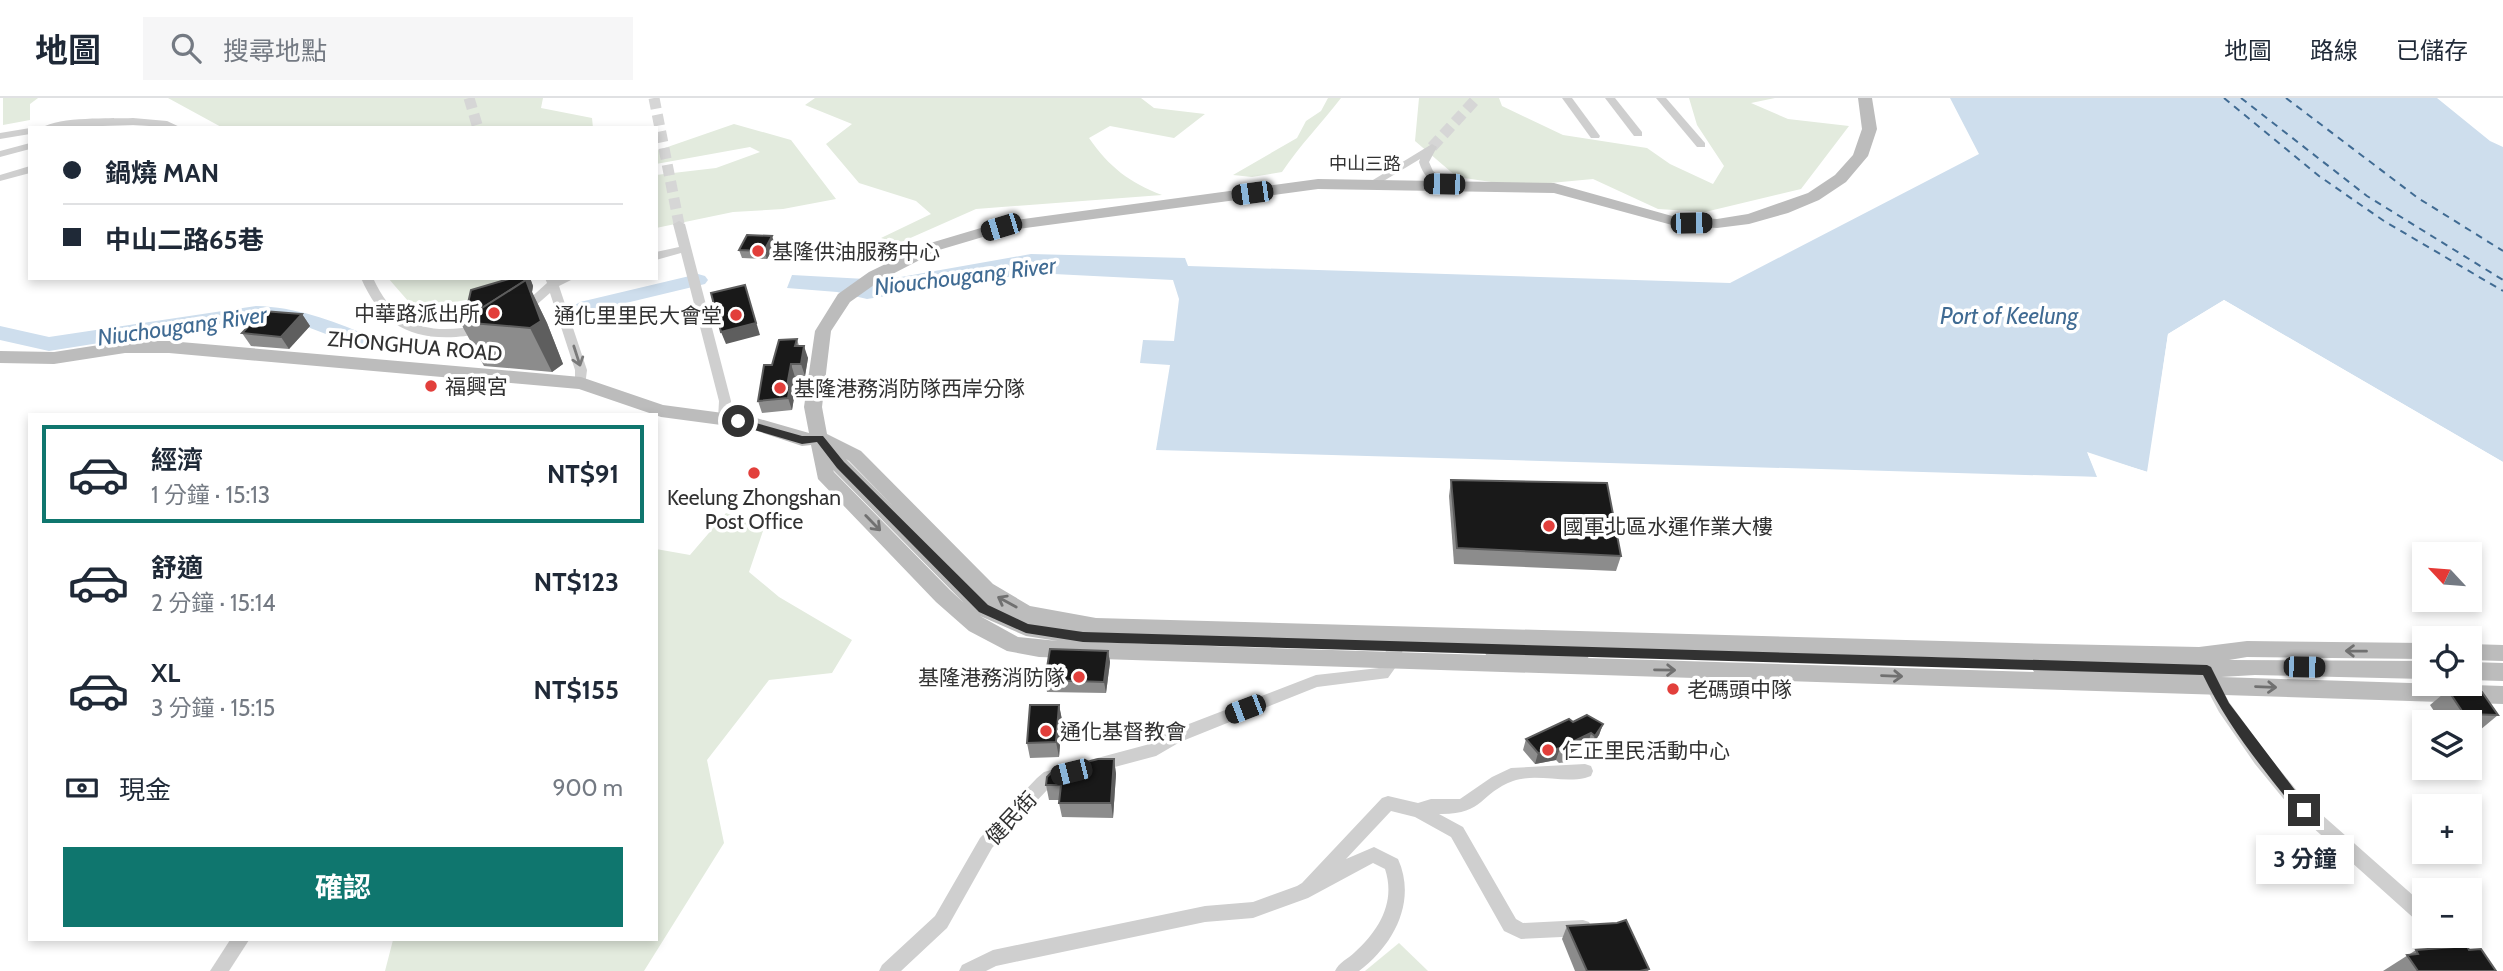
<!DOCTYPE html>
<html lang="zh-TW">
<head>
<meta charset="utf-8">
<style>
  body { margin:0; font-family:Cabin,"Noto Sans TC",sans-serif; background:#f6f6f7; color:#1f2937; height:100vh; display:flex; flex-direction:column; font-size:26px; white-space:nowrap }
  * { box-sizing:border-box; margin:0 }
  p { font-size:23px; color:#747a83 }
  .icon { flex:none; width:38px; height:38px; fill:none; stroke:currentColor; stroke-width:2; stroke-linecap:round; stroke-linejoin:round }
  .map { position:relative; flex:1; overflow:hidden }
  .panel { position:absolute; left:28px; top:315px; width:630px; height:528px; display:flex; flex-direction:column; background:#fff; border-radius:0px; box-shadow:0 4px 10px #0003 }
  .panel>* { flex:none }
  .guide { position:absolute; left:28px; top:28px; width:630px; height:154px; border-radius:0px; box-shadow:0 4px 10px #0003; display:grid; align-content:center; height:154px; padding:0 35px; background:#fff }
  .needle { width:46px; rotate:296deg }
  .controls { position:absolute; left:2412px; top:444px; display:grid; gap:14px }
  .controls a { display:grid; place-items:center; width:70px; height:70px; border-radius:0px; background:#fff; box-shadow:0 4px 10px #0003; font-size:35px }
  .end { position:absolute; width:32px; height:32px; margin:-16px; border:9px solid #323232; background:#fff; box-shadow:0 0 0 4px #fff }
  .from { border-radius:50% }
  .bubble { position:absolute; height:49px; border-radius:0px; background:#fff; box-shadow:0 4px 10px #0003; font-size:23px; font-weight:700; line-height:49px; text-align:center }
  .car { position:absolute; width:21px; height:42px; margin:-21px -10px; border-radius:9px; box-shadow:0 0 5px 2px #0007; background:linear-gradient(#222 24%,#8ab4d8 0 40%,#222 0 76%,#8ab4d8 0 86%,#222 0) }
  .guide b { display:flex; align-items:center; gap:24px; height:66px; font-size:26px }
  .guide b+b { border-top:2px solid #e0e1e3 }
  .guide i { width:18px; height:18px; background:#1f2937 }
  ul { padding:12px 0 0; list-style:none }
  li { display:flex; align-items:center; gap:21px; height:98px; margin:0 14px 10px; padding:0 21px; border:4px solid transparent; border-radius:0px }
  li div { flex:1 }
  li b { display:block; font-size:26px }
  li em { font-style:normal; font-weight:700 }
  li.selected { border-color:#0f766e }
  li>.icon { width:63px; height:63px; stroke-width:1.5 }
  .pay { display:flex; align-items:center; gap:18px; height:77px; padding:0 35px; font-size:26px }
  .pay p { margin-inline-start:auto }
  .action { display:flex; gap:14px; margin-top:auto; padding:14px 35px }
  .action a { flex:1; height:80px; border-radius:0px; background:#0f766e; color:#fff; font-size:28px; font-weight:700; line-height:80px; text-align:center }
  header { display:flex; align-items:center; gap:42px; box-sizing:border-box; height:98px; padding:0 35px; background:#fff; border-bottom:2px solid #e0e1e3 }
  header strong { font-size:33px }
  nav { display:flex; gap:38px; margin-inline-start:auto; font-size:24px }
  .search { width:490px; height:63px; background:#f6f6f7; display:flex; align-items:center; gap:18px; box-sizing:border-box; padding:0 24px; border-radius:0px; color:#747a83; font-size:26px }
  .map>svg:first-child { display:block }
  .green { fill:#e3ebde }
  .water { fill:#cedeed }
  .pier { fill:#fff }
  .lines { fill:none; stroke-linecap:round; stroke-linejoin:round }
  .river { fill:#cedeed; fill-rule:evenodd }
  .ferry { stroke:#406b93; stroke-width:2; stroke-dasharray:7 6; stroke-linecap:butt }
  .street-tunnel { stroke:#d6d6d6; stroke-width:11; stroke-dasharray:11 6; stroke-linecap:butt }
  .street { fill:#cfcfcf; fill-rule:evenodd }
  .secondary { fill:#bcbcbc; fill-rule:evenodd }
  .wall { fill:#8c8c8c }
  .shaded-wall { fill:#5e5e5e }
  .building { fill:#191919; stroke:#5e5e5e; stroke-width:2 }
  .oneway { stroke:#797979 }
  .oneway2 { stroke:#707070 }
  .route { fill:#323232 }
  .poi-dot { fill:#e23f3b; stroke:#fff; stroke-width:2.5 }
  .labels { text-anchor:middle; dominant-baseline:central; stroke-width:7; stroke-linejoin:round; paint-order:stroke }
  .far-street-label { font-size:18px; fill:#323232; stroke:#fff }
  .poi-label { font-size:21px; fill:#323232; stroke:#fff; text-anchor:start }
  .street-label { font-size:21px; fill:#323232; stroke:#fff }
  .water-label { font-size:23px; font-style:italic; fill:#406b93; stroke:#fff }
</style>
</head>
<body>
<header>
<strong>地圖</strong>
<div class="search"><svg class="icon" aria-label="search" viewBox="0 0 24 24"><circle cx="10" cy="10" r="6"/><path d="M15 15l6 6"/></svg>搜尋地點</div>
<nav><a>地圖</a><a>路線</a><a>已儲存</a></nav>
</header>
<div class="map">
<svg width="2503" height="873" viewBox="0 0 2503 873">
  <rect width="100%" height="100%" fill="#fff"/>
  <g class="green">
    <polygon points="3,0 38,0 30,6 30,22 3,27"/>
    <polygon points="168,0 543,0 541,10 592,20 593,30 223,30"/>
    <path d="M815,0H1141L1154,10L1205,16L1174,40L1110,28L1089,40C1109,69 1130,85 1162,97L976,111L899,145L881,140L931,116L916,103L859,85L826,46L852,26L805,7Z"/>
    <path d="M1328,0H1341C1321,26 1300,47 1282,74L1252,79L1233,77L1297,40L1306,23L1321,13Z"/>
    <polygon points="1419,0 1499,0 1502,8 1563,37 1647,50 1670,66 1713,86 1724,68 1697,27 1689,0 1775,0 1751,5 1788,21 1849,28 1801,91 1705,114 1658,111 1593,81 1519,88 1457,79 1415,43"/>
    <polygon points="734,26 791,42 836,101 783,111 733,114 656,130 656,77 716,70 760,54 750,49 656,66 656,53"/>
    <polygon points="388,180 519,180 483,199 415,211"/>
    <polygon points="726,415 764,430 749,474 779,499 852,542 832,575 769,582 707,662 724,745 644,873 385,873 393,842 656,842 656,451 690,457"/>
    <polygon points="1399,845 1428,873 1365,873"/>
  </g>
  <polygon class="water" points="1950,0 2437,0 2490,43 2503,49 2503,364 2224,202 2168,236 2148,374 2088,356 2098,379 1156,352 1170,267 1140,265 1143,242 1174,243 1179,201 1173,182 1034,175 867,201 837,194 787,190 792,177 884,182 1031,156 1185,160 1188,168 1730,185 1979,56"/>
  <polygon class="pier" points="2224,202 2503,364 2503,367 2224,206 2172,238 2149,377 2094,360 2101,378 2098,382 1644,371 2097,379 2087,354 2147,374 2168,236"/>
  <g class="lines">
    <g class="river">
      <polygon points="698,176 705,178 708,182 705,186 580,216 570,210 580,204"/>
      <path d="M256,208C296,209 330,222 367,237L370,242L360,249L297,225L256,220L49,253L0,242V228L49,239Z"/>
    </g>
    <g class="ferry">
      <polyline points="2224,0 2319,78 2384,123 2503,193"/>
      <polyline points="2241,0 2367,98 2503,182"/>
      <polyline points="2286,0 2418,100 2503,153"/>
    </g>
    <g class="street-tunnel">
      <polyline points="469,0 478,30"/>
      <polyline points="654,0 679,126"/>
      <polyline points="1432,49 1477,0"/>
    </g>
    <g class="street">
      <polygon points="1562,0 1572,0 1600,38 1599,40 1591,40"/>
      <polygon points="1605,0 1615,0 1642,34 1642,38 1634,38"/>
      <polygon points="1656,0 1666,0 1705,45 1705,49 1697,49"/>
      <path d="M133,20L167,23L182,30L133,27L41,30C61,18 109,21 133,20Z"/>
      <polygon points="30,30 30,36 0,41 0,35"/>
      <polygon points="30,45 30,51 0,59 0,53"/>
      <path d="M1432,46L1437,49L1429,64L1433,73L1448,84V88C1433,90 1423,77 1419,64L1420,61L1377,87L1373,88L1368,85Z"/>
      <polygon points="30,68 30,75 0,83 0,77"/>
      <polygon points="679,123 685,126 731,303 730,321 724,326 718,321 719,303 681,155 656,162 656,154 679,149 673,126"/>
      <path d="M361,180H373C396,231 430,237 481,227L487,231C480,237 466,238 456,239C408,242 380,224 361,180Z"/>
      <polygon points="545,180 575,180 559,188 587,272 585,288 581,289 575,285 575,272 550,195 526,216 522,217 516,213 547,185"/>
      <path d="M1396,530L1401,532C1408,550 1399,566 1388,580L1317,589L1180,644L1156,658L1096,674L1090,672L1088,667L1090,662L1146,647L1168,634L1316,577L1379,570C1389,556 1384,547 1391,532Z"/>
      <polygon points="2210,576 2215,578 2229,604 2267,656 2303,700 2424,807 2424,826 2418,824 2291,710 2255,666 2219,614 2202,582 2205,578"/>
      <path d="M1585,666L1591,668L1593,673L1591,678L1585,680C1562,685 1535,675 1513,683C1480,695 1484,717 1439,716L1463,729L1516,821L1523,825L1583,822L1589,824L1592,830L1589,836L1583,838L1521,841L1504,833L1451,739L1415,719L1391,713L1346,761L1374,749L1398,761C1417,803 1394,847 1359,873H1335C1339,864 1348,861 1355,854C1379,832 1396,804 1385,771L1373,765L1308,800L1253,820L1205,824L996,868L986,873H959L962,867L993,852L1205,808L1253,804L1297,788L1302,785L1382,700L1388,698L1418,705L1431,701H1460L1492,679L1511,670Z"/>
      <polygon points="1062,669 1068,671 1070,676 1068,681 1055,685 1049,690 992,750 947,830 901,873 879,873 882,867 935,818 980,740 1037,680 1044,674"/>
      <polygon points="230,842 249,842 229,873 210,873"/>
    </g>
    <g class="secondary">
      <path d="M1858,0H1872L1877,31L1868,58L1846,84L1819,102L1788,115L1749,126L1717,130L1672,127L1554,95L1318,91L1003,133L939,152L881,182L850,204L831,233L822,309L827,336L861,353L993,486L1030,508L1096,520L2055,546L2199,549L2247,543L2424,545V561L2247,559L2229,562L2424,563V581L2255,577L2221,579L2503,588V606L1039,559L1007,553L969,533L936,504L818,381L811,347L802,348L751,331L661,319L579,291L169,255H125L54,266L0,265V253L54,254L125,243H169L581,279L663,307L753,319L809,335L804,309L815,233L838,196L869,174L927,146L1001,124L1318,81L1554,85L1672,118L1717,121L1748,116L1808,95L1835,77L1853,57L1862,31ZM846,361L849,363L893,408ZM833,372L964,505L950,492L834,374ZM980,518L1026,538L1058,543L1018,539ZM1091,535L1486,547L1484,552L1486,557L1091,544ZM1588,550L2032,562L2030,567L2034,574L1588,560L1590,555Z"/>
      <polygon points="2469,546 2503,547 2503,563 2469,562"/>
      <polygon points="2469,564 2503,565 2503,583 2469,582"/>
    </g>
  </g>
  <g class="wall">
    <polygon points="775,147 767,161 742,160 739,152"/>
    <polygon points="512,180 530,180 533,188 532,194 547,225 563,266 552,274 484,268 460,224 468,219"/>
    <polygon points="302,216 310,228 289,251 251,248 242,235"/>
    <polygon points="797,241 799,248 808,260 805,278 795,279 792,293 794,300 792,312 762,315 758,303 772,267"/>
    <polygon points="1451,382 1621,458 1616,473 1454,466 1449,398"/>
    <polygon points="1108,553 1110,564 1106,595 1047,594 1045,582"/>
    <polygon points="2448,592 2498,617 2480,632 2469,632 2469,625 2442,625 2430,607"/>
    <polygon points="1059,607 1062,622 1059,659 1030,660 1027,645"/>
    <polygon points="1573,624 1603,626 1599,637 1591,649 1588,646 1572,654 1568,664 1559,665 1556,662 1535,666 1523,652 1526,641"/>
    <polygon points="1114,661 1116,676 1113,720 1062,719 1059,705 1059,702 1049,702 1046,687 1066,674"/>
    <polygon points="1567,828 1649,871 1648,873 1575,873 1562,841"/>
    <polygon points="2416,852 2469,852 2496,873 2383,873"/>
  </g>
  <g class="shaded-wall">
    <polygon points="772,138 775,147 767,161 764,153"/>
    <polygon points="526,180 530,180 533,188 532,194 547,225 563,266 552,274 530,230 472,225 466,214"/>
    <polygon points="745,187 760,237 726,246 721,234"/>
    <polygon points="302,216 310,228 289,251 281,239"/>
    <polygon points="804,248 808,260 805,278 801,266"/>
    <polygon points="791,266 795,279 792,293 794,300 792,312 788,300 787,288"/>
    <polygon points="1108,553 1110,564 1106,595 1104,584"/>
    <polygon points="1059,607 1062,622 1059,659 1056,644"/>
    <polygon points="1603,626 1599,637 1591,649 1595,638"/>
    <polygon points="1591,635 1588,646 1572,654 1570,645"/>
    <polygon points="1560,650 1556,662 1535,666 1538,655"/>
    <polygon points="1114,661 1116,676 1113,720 1111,705"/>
  </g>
  <g class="building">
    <polygon points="747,137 772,138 764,153 739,152"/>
    <polygon points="512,180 526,180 526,182 482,210 466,214 471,192"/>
    <polygon points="526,182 541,223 530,230 460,224"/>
    <polygon points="745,187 756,225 721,234 711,195"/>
    <polygon points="263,213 302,216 281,239 242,235"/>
    <polygon points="797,241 795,248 804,248 801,266 791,266 787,288 790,288 788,300 758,303 764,267 772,267 779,242"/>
    <polygon points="1451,382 1607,385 1621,458 1457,450"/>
    <polygon points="1050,551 1108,553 1104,584 1045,582"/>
    <polygon points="2448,592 2482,594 2498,617 2464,616"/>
    <polygon points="1030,607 1059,607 1056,644 1027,645"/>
    <polygon points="1587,617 1603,626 1595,638 1591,635 1570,645 1572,653 1563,654 1560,650 1538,655 1526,641 1569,621 1573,624"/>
    <polygon points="1098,661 1114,661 1111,705 1059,705 1061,687 1046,687 1047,679 1052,674 1066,674 1067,669"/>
    <polygon points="1626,822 1649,871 1640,873 1587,873 1567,828 1617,825"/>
    <polygon points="2467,848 2469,852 2481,851 2496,873 2418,873 2407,857 2418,856 2416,852"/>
  </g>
  <defs><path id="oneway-shaft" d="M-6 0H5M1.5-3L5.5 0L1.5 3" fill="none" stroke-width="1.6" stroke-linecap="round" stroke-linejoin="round" transform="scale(1.75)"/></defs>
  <use class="oneway" href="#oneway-shaft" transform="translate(577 258) rotate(72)"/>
  <g class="oneway2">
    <use href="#oneway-shaft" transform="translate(873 425) rotate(46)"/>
    <use href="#oneway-shaft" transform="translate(1007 504) rotate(-151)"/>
    <use href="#oneway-shaft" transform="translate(2356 553) rotate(-179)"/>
    <use href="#oneway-shaft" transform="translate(1665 572) rotate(1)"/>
    <use href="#oneway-shaft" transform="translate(1892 578) rotate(2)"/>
    <use href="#oneway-shaft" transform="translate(2266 589) rotate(2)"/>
  </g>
  <path class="route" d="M738,320L802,338H823L844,364L988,507L1028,526L1083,534L2207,567L2211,569L2229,605L2310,712L2304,718L2299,716C2263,671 2228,629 2203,577L1083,544L1026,535L979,514L837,370L817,344L802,346L734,326V321Z"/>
  <g class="poi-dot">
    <circle cx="758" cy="153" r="7"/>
    <circle cx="494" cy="215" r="7"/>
    <circle cx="736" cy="217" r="7"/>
    <circle cx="431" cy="288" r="7"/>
    <circle cx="780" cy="290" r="7"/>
    <circle cx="754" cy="375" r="7"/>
    <circle cx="1549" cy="428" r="7"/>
    <circle cx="1079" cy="579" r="7"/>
    <circle cx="1673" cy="591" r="7"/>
    <circle cx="1046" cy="633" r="7"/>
    <circle cx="1548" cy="652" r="7"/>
  </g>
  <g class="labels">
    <g class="far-street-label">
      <text x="1365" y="66">中山三路</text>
    </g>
    <g class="poi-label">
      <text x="772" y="153">基隆供油服務中心</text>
      <text x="480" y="215" text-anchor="end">中華路派出所</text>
      <text x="722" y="217" text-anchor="end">通化里里民大會堂</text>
      <text x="445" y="288">福興宮</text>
      <text x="794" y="290">基隆港務消防隊西岸分隊</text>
      <text x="754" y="399" text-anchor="middle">Keelung Zhongshan<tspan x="754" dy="24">Post Office</tspan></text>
      <text x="1563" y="428">國軍北區水運作業大樓</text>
      <text x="1065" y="579" text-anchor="end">基隆港務消防隊</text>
      <text x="1687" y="591">老碼頭中隊</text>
      <text x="1060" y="633">通化基督教會</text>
      <text x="1562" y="652">仁正里民活動中心</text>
    </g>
    <g class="street-label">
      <text transform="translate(415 248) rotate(5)">ZHONGHUA ROAD</text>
      <text transform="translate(1011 720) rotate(-47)">健民街</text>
    </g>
    <g class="water-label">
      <text transform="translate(965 178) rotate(-7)">Niouchougang River</text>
      <text x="2009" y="218">Port of Keelung</text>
      <text transform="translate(182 228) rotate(-8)">Niuchougang River</text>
    </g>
  </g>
</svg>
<div class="controls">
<a><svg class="needle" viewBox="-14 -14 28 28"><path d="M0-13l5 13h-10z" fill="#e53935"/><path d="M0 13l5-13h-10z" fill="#747a83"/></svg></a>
<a><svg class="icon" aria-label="locate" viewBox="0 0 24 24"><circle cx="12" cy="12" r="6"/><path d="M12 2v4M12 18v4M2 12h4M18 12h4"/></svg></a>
<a><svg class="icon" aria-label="layers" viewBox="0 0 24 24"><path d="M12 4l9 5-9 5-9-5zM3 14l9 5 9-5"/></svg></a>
<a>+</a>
<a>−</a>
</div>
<i class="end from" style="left:738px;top:323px"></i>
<i class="end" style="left:2304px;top:712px"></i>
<div class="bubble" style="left:2256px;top:737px;width:98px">3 分鐘</div>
<i class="car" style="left:1444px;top:86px;rotate:271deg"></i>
<i class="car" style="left:1252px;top:95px;rotate:262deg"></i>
<i class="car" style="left:1691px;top:125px;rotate:89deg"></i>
<i class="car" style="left:1001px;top:129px;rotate:253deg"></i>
<i class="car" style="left:2304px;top:569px;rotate:91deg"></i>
<i class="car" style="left:1245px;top:611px;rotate:249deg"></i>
<i class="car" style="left:1071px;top:674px;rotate:256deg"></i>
<div class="guide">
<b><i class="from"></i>鍋燒 MAN</b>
<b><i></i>中山二路65巷</b>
</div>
<section class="panel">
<ul>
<li class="selected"><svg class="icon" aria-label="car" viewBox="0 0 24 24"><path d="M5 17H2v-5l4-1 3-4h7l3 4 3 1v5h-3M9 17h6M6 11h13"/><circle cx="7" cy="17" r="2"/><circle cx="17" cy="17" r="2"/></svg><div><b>經濟</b><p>1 分鐘 · 15:13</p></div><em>NT$91</em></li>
<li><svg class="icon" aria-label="car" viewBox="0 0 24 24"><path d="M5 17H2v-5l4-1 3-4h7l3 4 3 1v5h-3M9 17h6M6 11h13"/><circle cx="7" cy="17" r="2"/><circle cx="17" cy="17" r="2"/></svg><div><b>舒適</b><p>2 分鐘 · 15:14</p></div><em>NT$123</em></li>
<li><svg class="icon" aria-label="car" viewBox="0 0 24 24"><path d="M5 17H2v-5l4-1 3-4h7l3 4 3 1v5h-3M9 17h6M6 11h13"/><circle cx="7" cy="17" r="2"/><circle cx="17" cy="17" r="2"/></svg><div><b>XL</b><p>3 分鐘 · 15:15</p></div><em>NT$155</em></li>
</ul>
<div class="pay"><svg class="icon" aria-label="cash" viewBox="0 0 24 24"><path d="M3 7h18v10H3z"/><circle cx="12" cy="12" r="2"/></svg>現金<p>900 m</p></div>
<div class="action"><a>確認</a></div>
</section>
</div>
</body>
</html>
